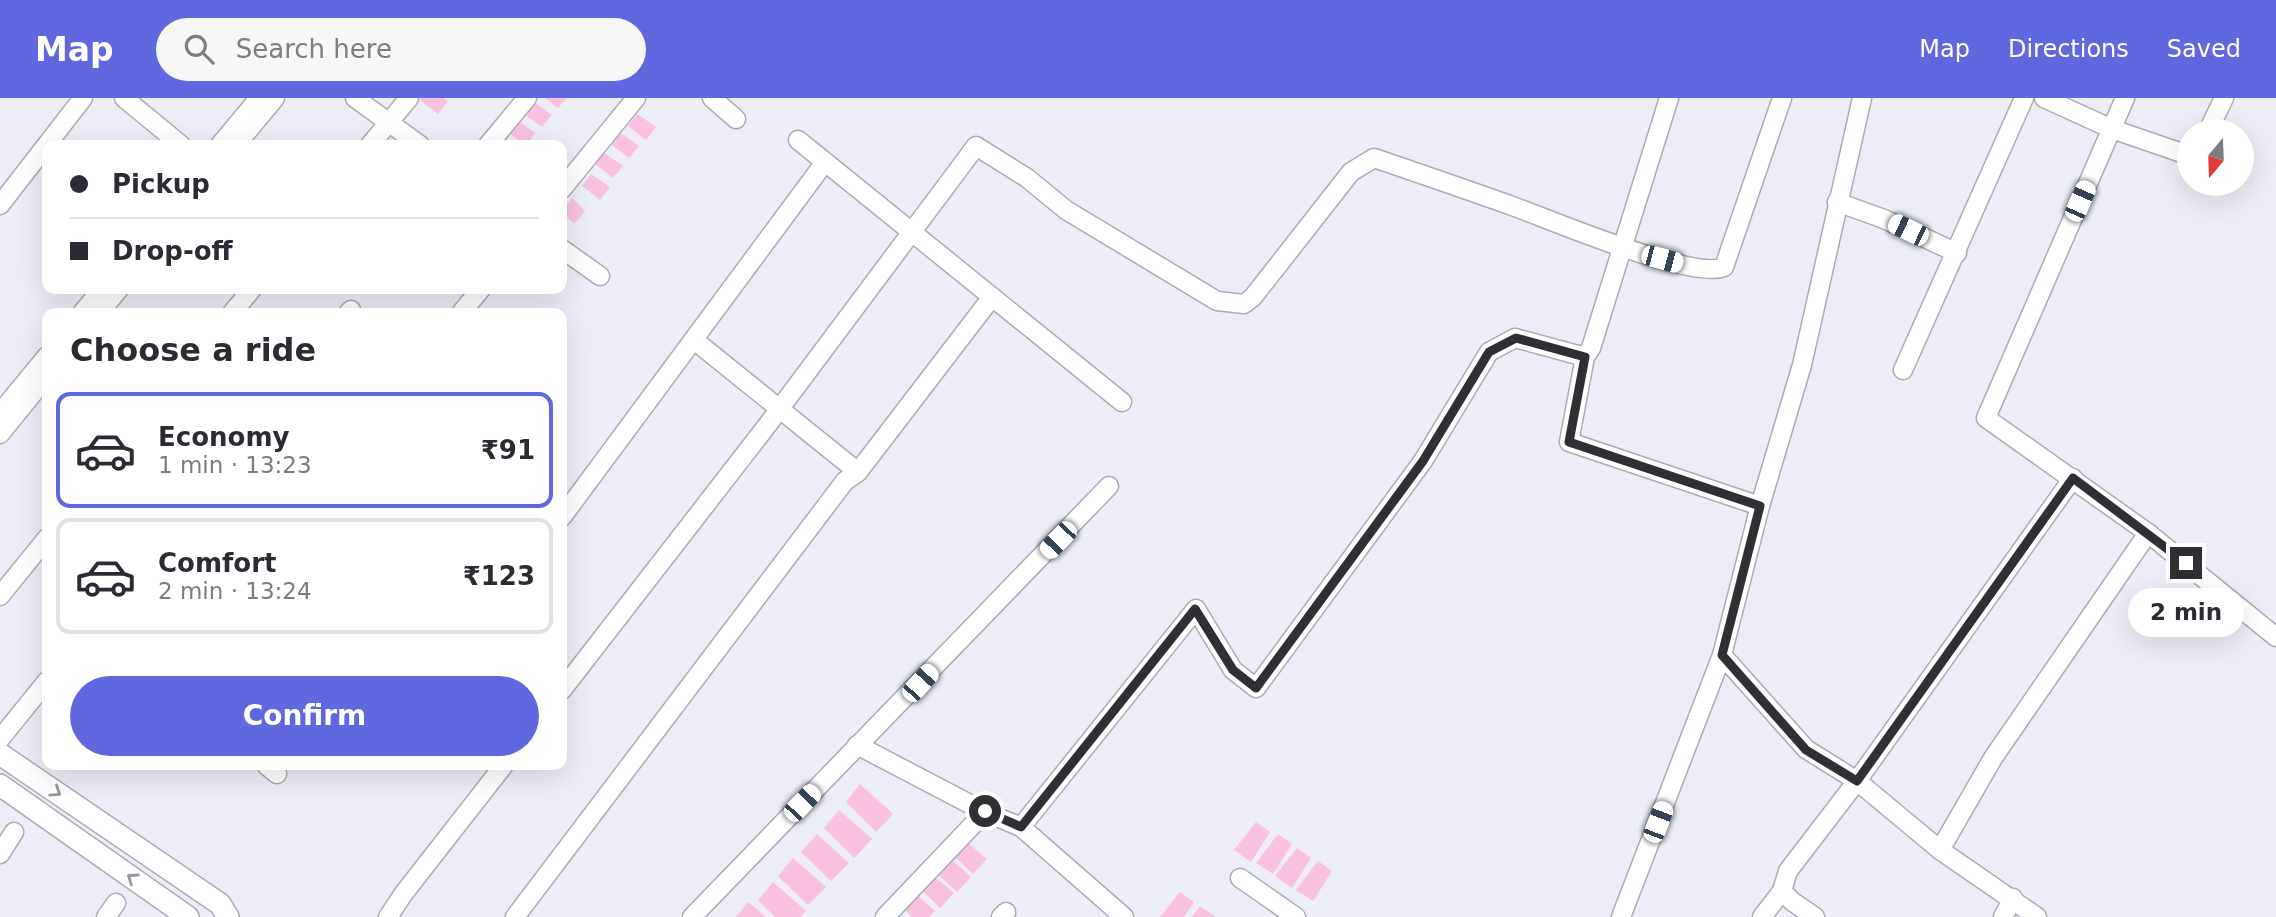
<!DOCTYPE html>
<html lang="en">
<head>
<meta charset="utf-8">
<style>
  body { margin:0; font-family:"DejaVu Sans",sans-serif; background:#f7f7f7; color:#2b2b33; height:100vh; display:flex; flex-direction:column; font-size:26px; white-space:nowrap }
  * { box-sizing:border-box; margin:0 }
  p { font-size:23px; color:#7c7c81 }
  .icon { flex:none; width:38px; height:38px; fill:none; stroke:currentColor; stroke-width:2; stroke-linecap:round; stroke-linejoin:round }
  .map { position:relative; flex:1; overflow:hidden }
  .panel { position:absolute; left:42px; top:210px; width:525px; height:462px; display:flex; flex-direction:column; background:#fff; border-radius:14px; box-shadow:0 7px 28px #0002 }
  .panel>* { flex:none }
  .banner { position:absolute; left:42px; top:42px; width:525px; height:154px; border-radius:14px; box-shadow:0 7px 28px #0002; display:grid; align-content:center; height:154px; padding:0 28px; background:#fff }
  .needle { width:46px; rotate:199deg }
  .buttons { position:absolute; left:2177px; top:21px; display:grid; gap:14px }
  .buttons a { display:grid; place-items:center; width:77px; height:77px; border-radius:50%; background:#fff; box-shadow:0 7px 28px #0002; font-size:35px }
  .end { position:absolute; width:32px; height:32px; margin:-16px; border:9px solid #303034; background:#fff; box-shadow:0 0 0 4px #fff }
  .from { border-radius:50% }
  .bubble { position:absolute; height:49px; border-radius:24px; background:#fff; box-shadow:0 7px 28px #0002; font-size:23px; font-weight:800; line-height:49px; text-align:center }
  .car { position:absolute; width:21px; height:42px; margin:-21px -10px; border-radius:9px; box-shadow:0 0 5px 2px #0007; background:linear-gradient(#fff 24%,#345 0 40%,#fff 0 76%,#345 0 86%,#fff 0) }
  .banner b { display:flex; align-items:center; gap:24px; height:66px; font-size:26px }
  .banner b+b { border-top:2px solid #e1e1e2 }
  .banner i { width:18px; height:18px; background:#2b2b33 }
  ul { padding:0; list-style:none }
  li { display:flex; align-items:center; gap:21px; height:116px; margin:0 14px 10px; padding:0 14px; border:4px solid #e1e1e2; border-radius:14px }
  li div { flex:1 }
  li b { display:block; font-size:26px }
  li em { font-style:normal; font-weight:800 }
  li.current { border-color:#6067df }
  li>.icon { width:63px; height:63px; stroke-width:1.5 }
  h2 { padding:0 28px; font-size:32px; line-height:84px }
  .action { display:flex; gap:14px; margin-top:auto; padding:14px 28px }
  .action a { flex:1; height:80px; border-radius:42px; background:#6067df; color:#fff; font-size:28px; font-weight:800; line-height:80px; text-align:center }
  header { display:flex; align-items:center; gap:42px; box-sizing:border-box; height:98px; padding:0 35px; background:#6067df; color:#fff }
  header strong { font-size:33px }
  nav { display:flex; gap:38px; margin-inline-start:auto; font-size:24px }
  .search { width:490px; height:63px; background:#f7f7f7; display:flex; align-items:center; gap:18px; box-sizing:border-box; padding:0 24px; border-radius:38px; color:#7c7c81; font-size:26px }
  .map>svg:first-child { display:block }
  .building { fill:#fbc1e1 }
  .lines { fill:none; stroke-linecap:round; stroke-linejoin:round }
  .minor-casing { stroke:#abacb5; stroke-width:21 }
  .tertiary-casing { stroke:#abacb5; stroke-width:24 }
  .minor { stroke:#fff; stroke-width:18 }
  .tertiary { stroke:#fff; stroke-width:21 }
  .oneway { stroke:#98989a }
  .route { stroke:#303034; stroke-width:9 }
</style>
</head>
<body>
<header>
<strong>Map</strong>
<div class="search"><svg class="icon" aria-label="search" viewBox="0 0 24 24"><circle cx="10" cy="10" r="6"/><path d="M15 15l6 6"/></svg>Search here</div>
<nav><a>Map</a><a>Directions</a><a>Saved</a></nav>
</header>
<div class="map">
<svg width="2276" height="819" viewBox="0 0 2276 819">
  <rect width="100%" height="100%" fill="#ecedf6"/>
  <g class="building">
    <polygon points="421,0 443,0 448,3 438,16 420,2"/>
    <polygon points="545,0 567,0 558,10"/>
    <polygon points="534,4 552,17 542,29 524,16"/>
    <polygon points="637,16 656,29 646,42 628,28"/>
    <polygon points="517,22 535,35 526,47 507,34"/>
    <polygon points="621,35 639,48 629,60 611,46"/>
    <polygon points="604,55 623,68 613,80 595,66"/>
    <polygon points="591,76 610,89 600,102 582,88"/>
    <polygon points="572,100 585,113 574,126 562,114"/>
    <polygon points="860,686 893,716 876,734 846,704"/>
    <polygon points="839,712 872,741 854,760 824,730"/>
    <polygon points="1256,724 1270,734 1251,764 1234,752"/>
    <polygon points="817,736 849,765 831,783 801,754"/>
    <polygon points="1278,736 1292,746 1273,776 1256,765"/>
    <polygon points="968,745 987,761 973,776 955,759"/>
    <polygon points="1297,750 1311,760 1292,790 1275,778"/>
    <polygon points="793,760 826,789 808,807 778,778"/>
    <polygon points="952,762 971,779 957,794 938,776"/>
    <polygon points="1318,763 1332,773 1313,803 1296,792"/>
    <polygon points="935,779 954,795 940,810 922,792"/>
    <polygon points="773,784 806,813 800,819 775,819 758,802"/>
    <polygon points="1180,794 1194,804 1184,819 1160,819"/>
    <polygon points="916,796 935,813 929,819 912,819 903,810"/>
    <polygon points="748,804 766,819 736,819"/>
    <polygon points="1200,808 1216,819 1192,819"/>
  </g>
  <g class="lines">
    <g class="minor-casing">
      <g id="minor">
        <polyline points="124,0 181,47"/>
        <polyline points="355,0 420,47"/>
        <polyline points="712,0 736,21"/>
        <polyline points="1669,0 1591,250 1585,259 1569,344 1760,408"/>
        <polyline points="2044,0 2112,31 2179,54 2189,56"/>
        <polyline points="2125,0 1986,320 2148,435 2276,539"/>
        <polyline points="2208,33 2224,0"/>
        <polyline points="798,42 1122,304"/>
        <polyline points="220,47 259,0"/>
        <polyline points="236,47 275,0"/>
        <polyline points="370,47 409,0"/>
        <polyline points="488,47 527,0"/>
        <polyline points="562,91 636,0"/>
        <polyline points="1837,104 1884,121 1957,155"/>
        <polyline points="0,107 83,0"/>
        <polyline points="562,151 600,178"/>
        <polyline points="82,215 102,191"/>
        <polyline points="99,215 119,191"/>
        <polyline points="232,215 252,191"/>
        <polyline points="348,215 351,212"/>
        <polyline points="461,215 481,191"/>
        <polyline points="694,242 858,374"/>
        <polyline points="1903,272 2024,0"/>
        <polyline points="0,315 47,258"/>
        <polyline points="0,336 47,278"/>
        <polyline points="562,419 825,64"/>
        <polyline points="0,498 47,440"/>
        <polyline points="1722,557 1806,651 1857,683 1940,752"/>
        <path d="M562,592L769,325L976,48L1027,80L1066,112L1217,203L1244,206L1253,199L1351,74L1374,60C1421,76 1468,92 1515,109C1551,122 1695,183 1724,169L1782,0"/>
        <polyline points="0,641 47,583"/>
        <polyline points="857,647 985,714 1021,729 1124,819"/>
        <polyline points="266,667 277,676"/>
        <polyline points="1021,729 1196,511 1233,572 1256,590 1423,363 1489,254 1515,240 1585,259"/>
        <polyline points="0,756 14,734"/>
        <polyline points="1240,780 1296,819"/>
        <polyline points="1782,793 1793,804 1815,819"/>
        <polyline points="106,819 116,805"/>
        <polyline points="388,819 404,795 504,667"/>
        <polyline points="515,819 845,383 858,374 992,199"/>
        <polyline points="692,819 1109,388"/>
        <polyline points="885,819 985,714"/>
        <polyline points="1001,819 1006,814"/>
        <polyline points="1621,819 1722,557 1760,408 1802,267 1862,0"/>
        <polyline points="1762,819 1782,793 1788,773 1857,683 2073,380"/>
        <polyline points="2003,819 2013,800"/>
        <polyline points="2037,819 1940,752 1993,660 2148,435"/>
      </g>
    </g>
    <g class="tertiary-casing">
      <g id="tertiary">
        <polyline points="0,656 220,806 228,819"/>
        <polyline points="0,687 188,819"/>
      </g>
    </g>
    <use href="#minor" class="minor"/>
    <use href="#tertiary" class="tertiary"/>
  </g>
  <defs><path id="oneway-chevron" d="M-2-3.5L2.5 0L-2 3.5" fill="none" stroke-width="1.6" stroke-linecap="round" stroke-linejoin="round" transform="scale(1.75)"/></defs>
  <g class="oneway">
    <use href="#oneway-chevron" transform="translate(56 694) rotate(34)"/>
    <use href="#oneway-chevron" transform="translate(132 780) rotate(-145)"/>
  </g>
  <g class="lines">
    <polyline class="route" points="985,713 1021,729 1195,511 1233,572 1256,590 1423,363 1489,254 1516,240 1585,259 1569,344 1760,408 1722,557 1806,652 1857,683 2073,380 2186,465"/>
  </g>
</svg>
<div class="buttons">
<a><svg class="needle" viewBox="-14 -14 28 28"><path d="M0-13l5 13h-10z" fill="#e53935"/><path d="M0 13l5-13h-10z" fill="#7c7c81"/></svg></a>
</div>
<i class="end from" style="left:985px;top:713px"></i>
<i class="end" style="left:2186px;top:465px"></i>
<div class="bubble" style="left:2128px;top:490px;width:116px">2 min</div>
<i class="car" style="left:2080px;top:103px;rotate:24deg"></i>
<i class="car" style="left:1908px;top:132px;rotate:296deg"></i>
<i class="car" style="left:1662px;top:161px;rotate:105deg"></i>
<i class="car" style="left:1058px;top:442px;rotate:224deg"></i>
<i class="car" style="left:920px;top:585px;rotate:42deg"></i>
<i class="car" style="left:802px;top:705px;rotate:44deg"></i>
<i class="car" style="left:1658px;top:724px;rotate:21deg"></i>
<div class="banner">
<b><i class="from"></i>Pickup</b>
<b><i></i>Drop-off</b>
</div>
<section class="panel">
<h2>Choose a ride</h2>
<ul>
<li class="current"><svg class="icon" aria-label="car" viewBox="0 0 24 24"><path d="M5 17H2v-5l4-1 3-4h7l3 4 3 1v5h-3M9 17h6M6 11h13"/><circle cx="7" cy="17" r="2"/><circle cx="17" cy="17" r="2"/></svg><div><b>Economy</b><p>1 min · 13:23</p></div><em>₹91</em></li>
<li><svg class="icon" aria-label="car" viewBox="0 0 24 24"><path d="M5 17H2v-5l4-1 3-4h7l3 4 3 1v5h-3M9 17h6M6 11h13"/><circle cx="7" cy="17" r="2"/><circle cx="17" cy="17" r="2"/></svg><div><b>Comfort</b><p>2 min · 13:24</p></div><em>₹123</em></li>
</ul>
<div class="action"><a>Confirm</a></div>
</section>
</div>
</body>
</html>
